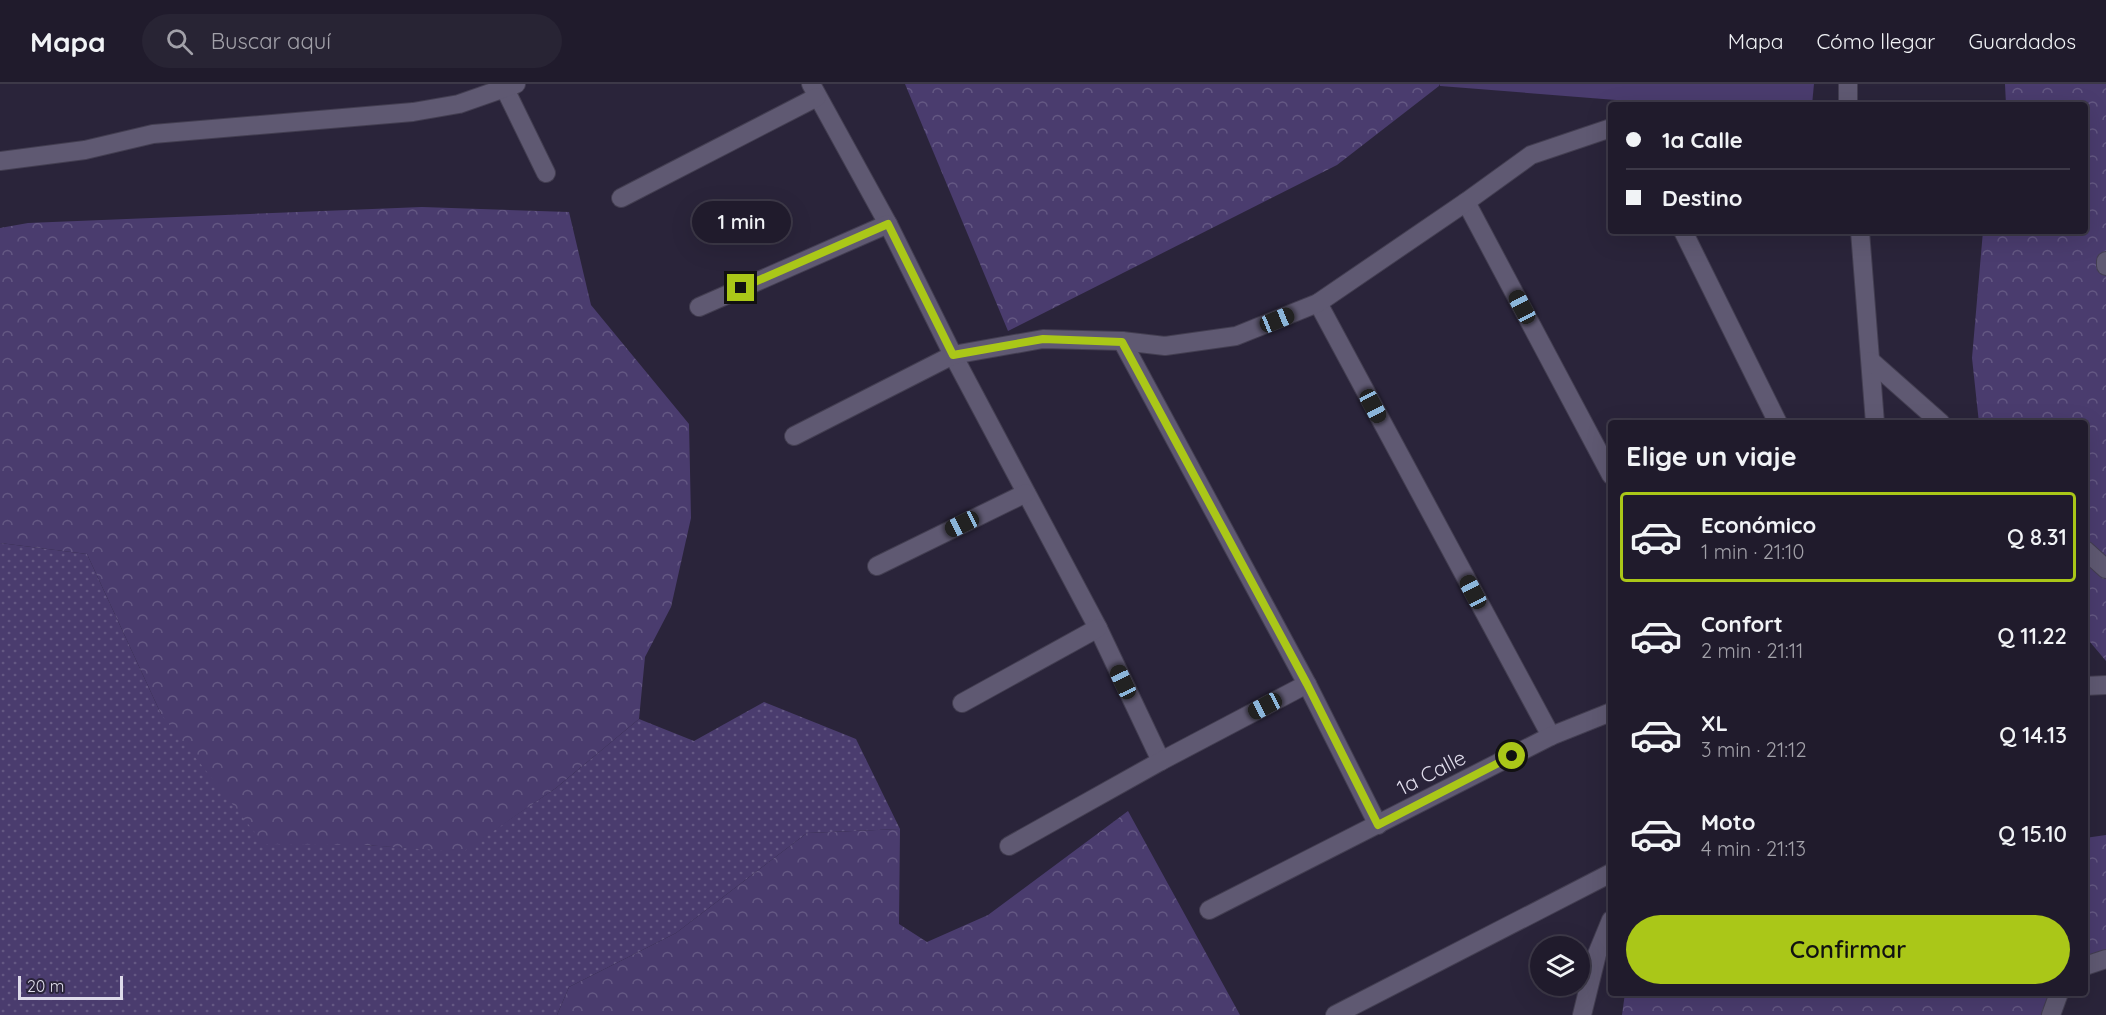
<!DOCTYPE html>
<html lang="es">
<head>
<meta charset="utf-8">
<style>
  body { margin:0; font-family:Quicksand,sans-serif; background:#282434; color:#f1f3f6; height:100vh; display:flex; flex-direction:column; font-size:22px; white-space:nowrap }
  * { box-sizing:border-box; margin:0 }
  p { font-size:20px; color:#a2a1a9 }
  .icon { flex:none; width:33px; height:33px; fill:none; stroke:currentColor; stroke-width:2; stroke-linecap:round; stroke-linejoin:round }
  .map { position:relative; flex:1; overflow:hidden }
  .side { position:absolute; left:1608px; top:336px; width:480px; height:576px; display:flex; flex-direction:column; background:#201b2c; border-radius:6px; box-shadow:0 6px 24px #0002,0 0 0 2px #3d3948 }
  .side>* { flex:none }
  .banner { position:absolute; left:1608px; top:18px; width:480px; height:132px; border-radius:6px; box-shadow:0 6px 24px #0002,0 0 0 2px #3d3948; display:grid; align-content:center; height:132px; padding:0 18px; background:#201b2c }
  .controls { position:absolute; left:1530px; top:852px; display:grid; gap:12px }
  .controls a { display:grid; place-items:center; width:60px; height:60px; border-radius:50%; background:#201b2c; box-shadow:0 6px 24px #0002,0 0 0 2px #3d3948; font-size:30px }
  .scale { position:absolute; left:18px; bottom:15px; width:105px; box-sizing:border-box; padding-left:6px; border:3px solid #dfdceb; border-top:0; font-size:16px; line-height:21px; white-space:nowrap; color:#dfdceb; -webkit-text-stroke:4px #2a243a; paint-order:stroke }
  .end { position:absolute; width:27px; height:27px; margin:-14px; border:8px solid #aac718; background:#111; box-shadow:0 0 0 3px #111 }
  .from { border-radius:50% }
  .bubble { position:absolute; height:42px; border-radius:21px; background:#201b2c; box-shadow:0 6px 24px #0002,0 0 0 2px #3d3948; font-size:20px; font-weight:600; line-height:42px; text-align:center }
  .car { position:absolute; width:18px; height:36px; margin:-18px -9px; border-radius:8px; box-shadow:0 0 4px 2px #0007; background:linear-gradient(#222 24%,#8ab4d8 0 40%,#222 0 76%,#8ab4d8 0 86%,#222 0) }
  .banner b { display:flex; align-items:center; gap:21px; height:57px; font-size:22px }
  .banner b+b { border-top:2px solid #3d3948 }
  .banner i { width:15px; height:15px; background:#f1f3f6 }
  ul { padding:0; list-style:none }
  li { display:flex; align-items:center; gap:18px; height:90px; margin:0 12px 9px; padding:0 6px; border:3px solid transparent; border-radius:6px }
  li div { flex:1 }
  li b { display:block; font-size:22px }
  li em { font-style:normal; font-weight:600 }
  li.selected { border-color:#aac718 }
  li>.icon { width:54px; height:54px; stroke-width:1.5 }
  h2 { padding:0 18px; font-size:27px; line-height:72px }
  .cta { display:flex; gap:12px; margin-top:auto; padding:12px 18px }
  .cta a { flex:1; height:69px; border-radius:36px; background:#aac718; color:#111; font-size:24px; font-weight:600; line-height:69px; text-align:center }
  header { display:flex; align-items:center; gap:36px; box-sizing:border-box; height:84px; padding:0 30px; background:#201b2c; border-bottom:2px solid #3d3948 }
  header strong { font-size:28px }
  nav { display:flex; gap:33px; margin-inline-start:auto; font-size:21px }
  .search { width:420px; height:54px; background:#282434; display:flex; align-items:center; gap:15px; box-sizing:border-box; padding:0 21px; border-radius:33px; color:#a2a1a9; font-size:22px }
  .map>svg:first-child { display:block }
  .grass { fill:url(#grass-dots) }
  .forest { fill:url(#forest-crowns) }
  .green { fill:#4a3c6e }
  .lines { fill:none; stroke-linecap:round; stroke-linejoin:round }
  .minor-casing { stroke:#433e51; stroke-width:20 }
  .minor { stroke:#5f5972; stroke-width:18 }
  .route { stroke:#aac718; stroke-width:8 }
  .labels { text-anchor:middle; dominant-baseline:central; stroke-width:4.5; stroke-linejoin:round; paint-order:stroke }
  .street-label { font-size:21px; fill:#dfdceb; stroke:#2a243a }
</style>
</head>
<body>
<header>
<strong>Mapa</strong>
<div class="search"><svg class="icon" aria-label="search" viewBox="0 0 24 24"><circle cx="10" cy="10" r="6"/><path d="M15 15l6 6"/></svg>Buscar aquí</div>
<nav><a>Mapa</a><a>Cómo llegar</a><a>Guardados</a></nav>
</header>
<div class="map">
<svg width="2106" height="931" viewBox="0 0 2106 931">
  <defs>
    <pattern id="grass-dots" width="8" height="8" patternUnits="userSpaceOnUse" patternTransform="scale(1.5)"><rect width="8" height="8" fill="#4a3c6e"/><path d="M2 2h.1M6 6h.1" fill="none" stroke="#645883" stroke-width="1.8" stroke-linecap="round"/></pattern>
    <pattern id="forest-crowns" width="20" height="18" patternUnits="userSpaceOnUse" patternTransform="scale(1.5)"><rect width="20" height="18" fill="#4a3c6e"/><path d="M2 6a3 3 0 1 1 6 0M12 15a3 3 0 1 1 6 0" fill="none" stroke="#645883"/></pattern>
  </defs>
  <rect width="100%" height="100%" fill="#2a243a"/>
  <polygon class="grass" points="0,459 87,470 161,630 364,761 463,767 556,704 639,635 694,657 764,618 856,655 900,745 807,749 676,849 569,903 557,931 0,931"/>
  <g class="forest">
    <polygon points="905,0 1439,0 1439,2 1337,81 1008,247"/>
    <polygon points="2005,0 2106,0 2106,577 2085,552 2085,339 1979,339 1972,274 1983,147 2085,147 2085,21 2006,21"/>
    <polygon points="422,123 569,128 591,221 689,340 691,434 671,523 645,573 639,635 556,704 463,768 364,761 264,760 161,630 87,470 0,459 0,144 28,139"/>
    <polygon points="1128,727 1240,931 557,931 569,903 676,849 807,749 900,745 899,840 927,858 988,831"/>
    <polygon points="2106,751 2106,867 2085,883 2085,754"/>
    <polygon points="1625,909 2059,909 2043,931 1622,931"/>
  </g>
  <polygon class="green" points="1439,0 1814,0 1812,21 1679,21 1440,2"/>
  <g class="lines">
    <g class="minor-casing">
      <g id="minor">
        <polyline points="811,0 888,140 953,271 1098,544 1161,677"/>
        <polyline points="505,5 546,89"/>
        <polyline points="1848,21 1848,0"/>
        <polyline points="0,77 85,66 153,50 413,28 459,20 516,0"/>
        <polyline points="621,114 817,13"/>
        <polyline points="1466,118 1611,391"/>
        <polyline points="1683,147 1778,339"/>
        <polyline points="1860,147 1875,339"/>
        <polyline points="2106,177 2106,182"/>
        <polyline points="1318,219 1551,652"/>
        <polyline points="699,223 888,140"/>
        <polyline points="1122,257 1307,600 1378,741"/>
        <polyline points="1871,277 1941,339"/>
        <polyline points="794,352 953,271 1043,255 1122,257 1165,262 1236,252 1318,219 1466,118 1531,71 1611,44"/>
        <polyline points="2085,466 2106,485"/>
        <polyline points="877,482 1026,409"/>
        <polyline points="2085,602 2106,601"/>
        <polyline points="962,619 1098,544"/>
        <polyline points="1009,762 1161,677 1307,600"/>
        <polyline points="1209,826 1551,652 1611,628"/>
        <polyline points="2085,882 2106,875"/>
        <polyline points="1335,931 1611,789"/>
        <polyline points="1582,931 1597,870 1611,836"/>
        <polyline points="2051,931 2059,909"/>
      </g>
    </g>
    <use href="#minor" class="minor"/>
  </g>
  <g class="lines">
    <polyline class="route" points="741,204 888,140 953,271 1043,255 1122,258 1307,600 1378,741 1512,672"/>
  </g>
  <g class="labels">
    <g class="street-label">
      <text transform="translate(1431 688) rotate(-27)">1a Calle</text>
    </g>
  </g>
</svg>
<div class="controls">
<a><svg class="icon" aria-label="layers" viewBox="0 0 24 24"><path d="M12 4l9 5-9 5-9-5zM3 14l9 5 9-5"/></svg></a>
</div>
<div class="scale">20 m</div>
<i class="end from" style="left:1512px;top:672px"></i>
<i class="end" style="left:741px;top:204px"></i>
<div class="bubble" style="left:692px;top:117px;width:99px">1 min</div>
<i class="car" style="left:1522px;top:223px;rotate:332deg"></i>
<i class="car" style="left:1277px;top:236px;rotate:68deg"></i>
<i class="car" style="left:1373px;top:322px;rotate:152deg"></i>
<i class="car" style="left:962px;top:440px;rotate:244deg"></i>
<i class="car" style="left:1473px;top:508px;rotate:332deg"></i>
<i class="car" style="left:1123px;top:598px;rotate:335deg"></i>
<i class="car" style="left:1265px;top:622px;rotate:242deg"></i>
<div class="banner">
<b><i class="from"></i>1a Calle</b>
<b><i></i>Destino</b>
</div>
<section class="side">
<h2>Elige un viaje</h2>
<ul>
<li class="selected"><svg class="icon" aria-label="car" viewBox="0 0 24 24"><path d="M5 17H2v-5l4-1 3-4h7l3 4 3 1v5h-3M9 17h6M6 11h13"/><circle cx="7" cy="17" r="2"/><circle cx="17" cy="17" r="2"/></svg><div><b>Económico</b><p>1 min · 21:10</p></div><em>Q 8.31</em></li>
<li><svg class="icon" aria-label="car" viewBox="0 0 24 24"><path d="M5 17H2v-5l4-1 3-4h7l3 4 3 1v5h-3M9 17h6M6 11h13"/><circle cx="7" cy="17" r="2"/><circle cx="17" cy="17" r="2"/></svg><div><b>Confort</b><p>2 min · 21:11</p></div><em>Q 11.22</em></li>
<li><svg class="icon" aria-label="car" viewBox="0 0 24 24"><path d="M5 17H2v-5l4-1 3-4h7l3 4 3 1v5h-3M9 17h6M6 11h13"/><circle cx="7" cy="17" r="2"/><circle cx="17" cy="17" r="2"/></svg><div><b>XL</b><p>3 min · 21:12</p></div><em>Q 14.13</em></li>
<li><svg class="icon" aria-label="car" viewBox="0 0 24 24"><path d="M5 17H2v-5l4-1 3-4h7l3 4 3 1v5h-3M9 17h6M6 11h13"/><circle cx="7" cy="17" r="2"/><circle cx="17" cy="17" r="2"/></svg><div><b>Moto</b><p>4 min · 21:13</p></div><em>Q 15.10</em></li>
</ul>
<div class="cta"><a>Confirmar</a></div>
</section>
</div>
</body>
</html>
